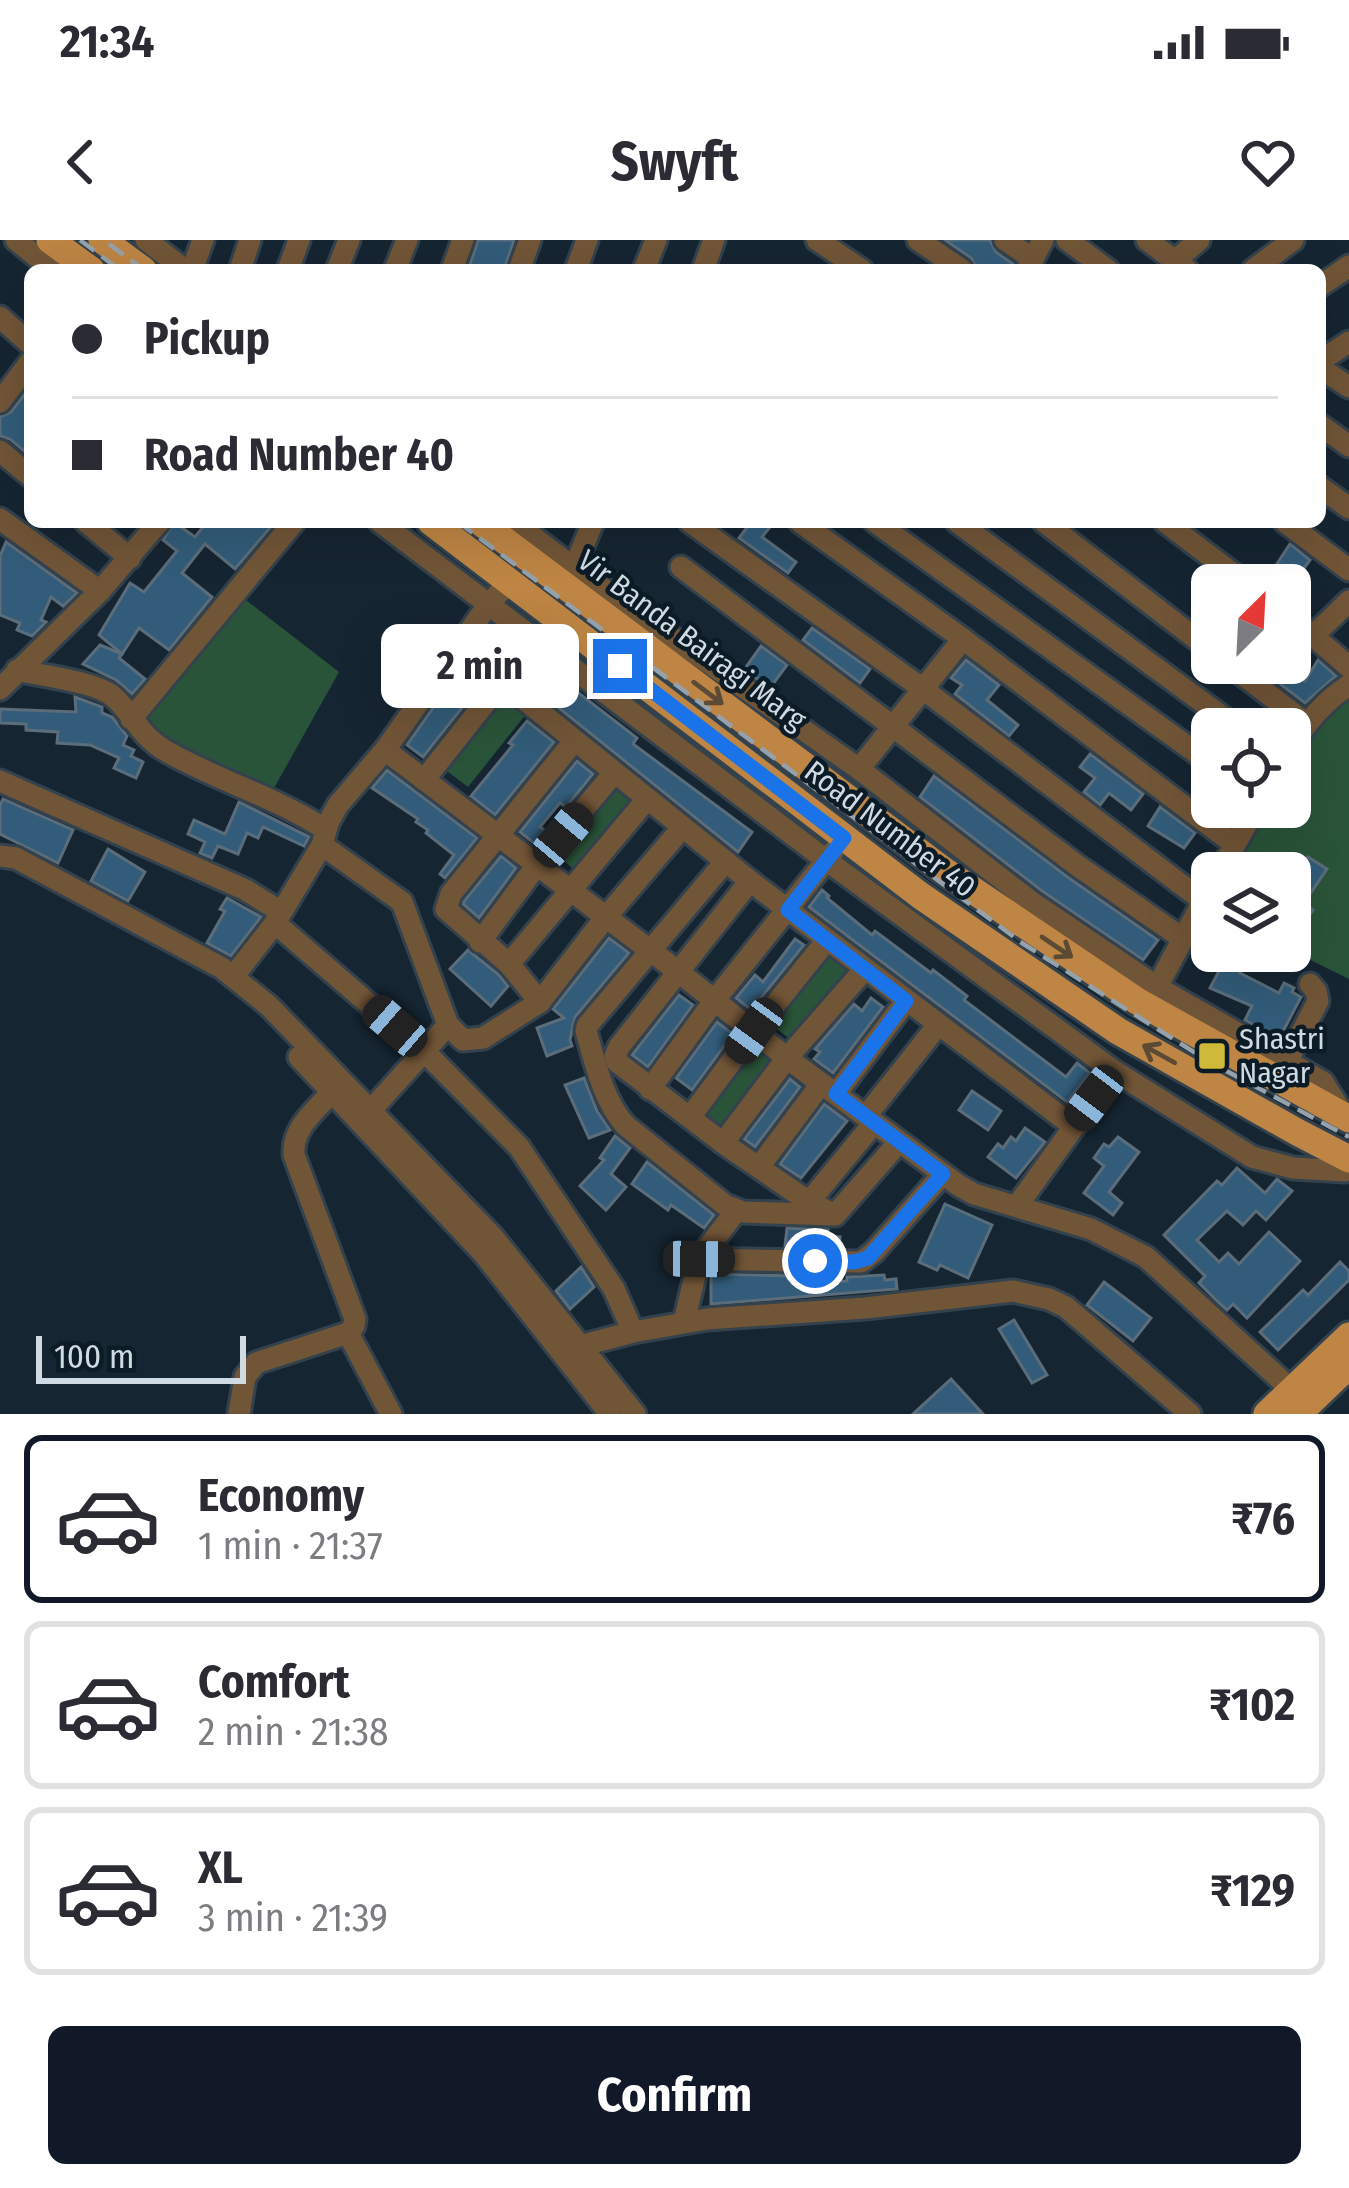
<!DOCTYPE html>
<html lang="en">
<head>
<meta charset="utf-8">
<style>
  body { margin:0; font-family:"Fira Sans Condensed",sans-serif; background:#f2f2f3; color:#2b2b33; height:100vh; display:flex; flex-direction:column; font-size:45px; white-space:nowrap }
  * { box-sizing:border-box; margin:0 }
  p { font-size:39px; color:#7c7c81 }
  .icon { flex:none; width:66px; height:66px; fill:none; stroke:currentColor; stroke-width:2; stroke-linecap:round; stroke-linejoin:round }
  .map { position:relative; height:1174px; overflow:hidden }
  .sheet { display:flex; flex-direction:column; background:#fff; flex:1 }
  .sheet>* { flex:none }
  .top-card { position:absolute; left:24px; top:24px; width:1302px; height:264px; border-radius:18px; box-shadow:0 12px 48px #0002; display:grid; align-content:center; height:264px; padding:0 48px; background:#fff }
  .needle { width:78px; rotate:24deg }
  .buttons { position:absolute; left:1191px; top:324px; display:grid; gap:24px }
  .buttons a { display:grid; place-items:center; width:120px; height:120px; border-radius:18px; background:#fff; box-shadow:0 12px 48px #0002; font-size:60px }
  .scale { position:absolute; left:36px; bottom:30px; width:210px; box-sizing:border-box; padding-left:12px; border:6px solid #d0dae2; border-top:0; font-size:33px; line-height:42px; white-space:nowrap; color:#d0dae2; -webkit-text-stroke:9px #0c1c27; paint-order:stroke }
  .end { position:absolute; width:54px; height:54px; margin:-27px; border:15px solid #1a73e8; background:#fff; box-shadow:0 0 0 6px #fff }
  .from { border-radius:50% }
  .bubble { position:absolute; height:84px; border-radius:18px; background:#fff; box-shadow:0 12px 48px #0002; font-size:39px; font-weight:700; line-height:84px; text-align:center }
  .car { position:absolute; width:36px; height:72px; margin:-36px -18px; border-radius:15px; box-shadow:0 0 9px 3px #0007; background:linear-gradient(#222 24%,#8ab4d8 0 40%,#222 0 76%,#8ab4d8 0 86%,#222 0) }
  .top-card b { display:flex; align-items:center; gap:42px; height:114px; font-size:45px }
  .top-card b+b { border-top:3px solid #e1e1e2 }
  .top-card i { width:30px; height:30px; background:#2b2b33 }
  ul { padding:21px 0 0; list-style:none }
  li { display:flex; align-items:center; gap:36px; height:168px; margin:0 24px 18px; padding:0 24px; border:6px solid #e1e1e2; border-radius:18px }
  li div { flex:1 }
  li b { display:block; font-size:45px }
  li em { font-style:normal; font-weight:700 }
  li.selected { border-color:#111827 }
  li>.icon { width:108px; height:108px; stroke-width:1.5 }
  .action { display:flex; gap:24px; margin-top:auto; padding:24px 48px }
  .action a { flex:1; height:138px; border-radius:18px; background:#111827; color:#fff; font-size:48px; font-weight:700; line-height:138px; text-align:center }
  .status { display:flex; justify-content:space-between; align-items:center; height:84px; padding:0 60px; background:#fff; direction:ltr }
  .status svg { height:33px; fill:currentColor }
  header { display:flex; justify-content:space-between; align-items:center; height:156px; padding:0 48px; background:#fff; font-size:54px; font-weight:700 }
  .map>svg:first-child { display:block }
  .green { fill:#2a543a }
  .building { fill:#325c79; stroke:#5b6d7b; stroke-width:3 }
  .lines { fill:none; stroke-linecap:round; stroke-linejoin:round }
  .minor-casing { stroke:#33424d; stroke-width:27 }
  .major-casing { stroke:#33424d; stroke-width:33 }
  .minor { stroke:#715537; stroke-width:21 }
  .major { stroke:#be8544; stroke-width:27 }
  .rail { stroke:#96a2ab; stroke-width:4.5; stroke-dasharray:18 9; stroke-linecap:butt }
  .oneway { stroke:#5c4b34 }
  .route { stroke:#1a73e8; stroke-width:15 }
  .poi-dot { fill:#ceb938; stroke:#0c1c27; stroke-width:4.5 }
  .labels { text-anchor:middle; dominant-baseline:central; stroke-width:9; stroke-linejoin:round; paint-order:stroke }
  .street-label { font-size:30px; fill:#d0dae2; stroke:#0c1c27 }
  .poi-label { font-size:30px; fill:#d0dae2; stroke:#0c1c27; text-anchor:start }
</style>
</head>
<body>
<div class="status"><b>21:34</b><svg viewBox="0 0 49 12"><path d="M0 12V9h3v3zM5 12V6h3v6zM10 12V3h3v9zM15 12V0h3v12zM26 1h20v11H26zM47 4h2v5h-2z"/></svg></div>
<header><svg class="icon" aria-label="back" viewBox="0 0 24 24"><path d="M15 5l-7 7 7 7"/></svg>Swyft<svg class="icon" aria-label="heart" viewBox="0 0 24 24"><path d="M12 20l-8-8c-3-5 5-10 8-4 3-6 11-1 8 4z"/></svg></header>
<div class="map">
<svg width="1349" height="1174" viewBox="0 0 1349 1174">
  <rect width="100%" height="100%" fill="#152531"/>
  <g class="green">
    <polygon points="242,357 339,432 273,550 163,498 143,478"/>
    <polygon points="502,453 527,473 468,547 443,528"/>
    <polygon points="1349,453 1349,739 1290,710 1290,633 1233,633 1272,567 1290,567 1290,536 1333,463"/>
    <polygon points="614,540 638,559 580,634 555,614"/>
    <polygon points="828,708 853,728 794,802 769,783"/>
    <polygon points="757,799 782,819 723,893 698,874"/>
  </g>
  <g class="building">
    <polygon points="478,0 514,0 504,30 468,30"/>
    <polygon points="945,0 990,0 996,12 1013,24 1012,30 977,30 971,18"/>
    <polygon points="30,147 30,216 10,199 0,196 0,177 11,172"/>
    <polygon points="174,282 195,297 207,282 275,282 235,329 205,304 182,333 212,357 169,410 139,388 122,414 99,395 130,343 144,352 177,311 163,300"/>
    <polygon points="751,282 774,282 762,297 796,322 788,333 739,298"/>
    <polygon points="6,302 77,353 63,366 51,357 41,380 46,382 32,396 17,390 20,383 0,375 0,316"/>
    <polygon points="1290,304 1310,320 1294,342 1291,339 1287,345 1263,345"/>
    <polygon points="492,386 637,498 633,504 752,592 738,612 479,404"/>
    <polygon points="812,388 870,429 860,443 803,400"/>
    <polygon points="100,405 122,414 119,418 145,439 132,454 116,440 83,424"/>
    <polygon points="761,406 787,425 770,448 744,430"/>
    <polygon points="966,420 999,445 987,460 1018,485 1009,496 955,454 962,445 951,438"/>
    <polygon points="1318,420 1336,436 1305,463 1255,425 1285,423 1283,427 1305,441"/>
    <polygon points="461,428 481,444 423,517 407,505"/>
    <polygon points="75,457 102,467 102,473 112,477 127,496 123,505 134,510 131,516 143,522 136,538 114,528 119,518 90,505 57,503 58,492 26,490 26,484 0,483 0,469 76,472"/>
    <polygon points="527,481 554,502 495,575 471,556 513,505 509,503"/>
    <polygon points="1090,514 1143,554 1131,570 1109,553 1100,565 1084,552 1095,538 1080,527"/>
    <polygon points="577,521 593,534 566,567 560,563 540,587 546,591 535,604 520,592"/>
    <polygon points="387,530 477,598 445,638 440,634 454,615 426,593 428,590 416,582 418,579 372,548"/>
    <polygon points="934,536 1069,638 1158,700 1143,720 1042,651 920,557"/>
    <polygon points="3,559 73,590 58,623 0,594 0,565"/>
    <polygon points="239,562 309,597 304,606 263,587 258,598 247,593 238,614 218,606 212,618 200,613 205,602 188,594 194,580 225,594"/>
    <polygon points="1160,567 1195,593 1184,608 1148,586"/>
    <polygon points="108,609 145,632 128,661 91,641"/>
    <polygon points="501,616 516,628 479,678 463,664 464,661"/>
    <polygon points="1308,617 1327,629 1304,663 1313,670 1303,685 1290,676 1290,643"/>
    <polygon points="822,650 829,656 827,658 872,695 875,691 931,733 933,730 967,756 964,760 1066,837 1077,823 1090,833 1067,862 809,667"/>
    <polygon points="227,658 261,677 231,716 207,703 225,671 220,669"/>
    <polygon points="609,698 629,713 575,777 570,800 572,806 547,816 537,788 564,778 553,769"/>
    <polygon points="795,699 804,705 751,770 736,758 755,735 763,742"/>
    <polygon points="468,710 498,734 508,746 491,766 450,729"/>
    <polygon points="1227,716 1244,725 1240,733 1279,753 1284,743 1294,748 1292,752 1301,757 1279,799 1245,780 1252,766 1210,748"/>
    <polygon points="679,755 693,765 648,827 632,815"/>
    <polygon points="871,758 883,767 833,833 814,819 820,812 815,809 854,764 862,771"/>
    <polygon points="717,782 733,794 692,850 676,838"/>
    <polygon points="584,838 597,871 610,890 589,898 565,845"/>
    <polygon points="790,839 800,847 755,907 744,899"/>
    <polygon points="972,851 1001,871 988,890 959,870"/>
    <polygon points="824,864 847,881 801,938 780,924"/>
    <polygon points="1025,888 1045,902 1016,938 988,917 998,904 1003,908 1011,897 1016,901"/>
    <polygon points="615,896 630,908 611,934 626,947 606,970 580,946 604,920 600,918"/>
    <polygon points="1118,897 1139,912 1109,952 1122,963 1113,975 1084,953 1104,926 1094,918 1104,904 1109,907"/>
    <polygon points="647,922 714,975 704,988 671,965 668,970 632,944"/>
    <polygon points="1237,928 1265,953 1277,939 1292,951 1266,980 1256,971 1243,985 1227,971 1197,1000 1219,1022 1228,1013 1239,1024 1269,992 1300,1021 1247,1078 1233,1064 1227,1070 1219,1063 1199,1043 1205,1036 1164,995 1217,941 1222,945"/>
    <polygon points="945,964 992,985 968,1038 940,1025 937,1030 919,1022"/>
    <polygon points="787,988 828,990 827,996 840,997 839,1007 785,1006"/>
    <polygon points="1340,1022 1349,1031 1349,1040 1278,1110 1260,1092 1303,1050 1308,1055"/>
    <polygon points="581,1027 594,1047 570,1069 556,1051"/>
    <polygon points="711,1034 800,1036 800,1042 847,1041 847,1037 884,1035 885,1040 896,1039 897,1049 711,1064"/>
    <polygon points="1104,1042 1151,1078 1133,1101 1087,1065"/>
    <polygon points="1014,1080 1047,1135 1032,1143 999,1089"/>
    <polygon points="951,1139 983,1174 913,1174"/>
  </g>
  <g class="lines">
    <g class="minor-casing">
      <g id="minor">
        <polyline points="16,0 53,30"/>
        <polyline points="146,0 185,30"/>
        <polyline points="817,0 862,30"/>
        <polyline points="918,0 962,30"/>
        <polyline points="1005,0 1033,19"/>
        <polyline points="1067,0 1108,30"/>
        <polyline points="1147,0 1187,30"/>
        <polyline points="1175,21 1199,0"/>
        <polyline points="192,30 203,0"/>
        <polyline points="240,30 250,0"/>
        <polyline points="288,30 299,0"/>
        <polyline points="337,30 349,0"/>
        <polyline points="395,30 407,0"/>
        <polyline points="452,30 463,0"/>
        <polyline points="519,30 530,0"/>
        <polyline points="576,30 587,0"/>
        <polyline points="644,30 656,0"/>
        <polyline points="703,30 714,0"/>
        <polyline points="1027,30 1043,0"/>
        <polyline points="1253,30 1293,0"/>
        <polyline points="1320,46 1349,26"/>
        <polyline points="0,77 30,104"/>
        <polyline points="1320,121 1349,102"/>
        <polyline points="1320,128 1349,147"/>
        <polyline points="0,162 30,122"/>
        <polyline points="1320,185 1349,206"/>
        <polyline points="0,211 30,236"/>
        <polyline points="1320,247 1349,268"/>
        <polyline points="0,279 100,351"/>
        <polyline points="86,282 130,318"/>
        <polyline points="380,282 826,620 1114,831 1252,917 1293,928 1345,931"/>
        <polyline points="514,282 574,328 859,529 1033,663 1157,747 1323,842 1344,876"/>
        <polyline points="690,282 923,449 1203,661"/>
        <polyline points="800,282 963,399 1234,604"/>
        <polyline points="875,282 1212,524"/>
        <polyline points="957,282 1239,489"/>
        <polyline points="1044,282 1212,411"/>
        <polyline points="1165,282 1248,345"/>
        <polyline points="1285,282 1349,330"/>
        <polyline points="681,327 1078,626 1182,698"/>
        <polyline points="569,340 593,282"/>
        <polyline points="1290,376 1349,427"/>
        <polyline points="1314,395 1349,361"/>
        <polyline points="459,407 750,641 1073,886"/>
        <polyline points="1227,423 1306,483"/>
        <path d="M17,430C42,436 99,442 115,458C134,476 141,497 166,511C218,541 276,557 326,590"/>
        <polyline points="0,449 100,351 159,282"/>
        <polyline points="131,479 294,282"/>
        <polyline points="574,501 451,654 446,669 509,724 540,762 605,678 682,588"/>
        <path d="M1290,508C1306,483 1324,461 1349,445"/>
        <polyline points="385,510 680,733 787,818 958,945 974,954 1091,989 1146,1017 1292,1150"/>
        <polyline points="859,529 963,399"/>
        <polyline points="424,540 501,443"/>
        <polyline points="0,541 246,650 281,672"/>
        <polyline points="322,605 402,662 448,785 463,800 483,798 540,762"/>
        <polyline points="0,616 16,618 222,728 269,766 493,997 635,1174"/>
        <path d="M725,622L587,786L586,791C595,822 603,860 625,885L725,965L743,972L835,975L899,902"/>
        <polyline points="1219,633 1256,567"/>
        <polyline points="750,641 619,807 615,816 617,822 723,903 809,962 833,974"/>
        <polyline points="275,683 426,813 519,907 614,1049 633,1092"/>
        <polyline points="480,702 537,625 614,533"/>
        <polyline points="509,724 647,559"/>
        <polyline points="233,737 275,683 322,605 328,583 338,565 385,510 488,365 510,341"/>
        <polyline points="1157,747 1212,645"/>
        <polyline points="299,817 484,1014 610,1174"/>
        <polyline points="1287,821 1318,761 1316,751 1310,744"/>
        <polyline points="650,849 714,761 833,612"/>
        <polyline points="836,854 906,761"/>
        <polyline points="371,870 448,785"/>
        <polyline points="691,876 754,791 827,700"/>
        <polyline points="866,876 938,785"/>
        <polyline points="723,903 787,818 864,730"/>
        <polyline points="759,927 821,844"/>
        <polyline points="809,962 874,883"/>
        <polyline points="1017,966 1114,831"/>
        <polyline points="699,1019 861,1022 874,1012 943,934"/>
        <polyline points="684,1082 699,1019 736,971"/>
        <polyline points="348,1093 391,1174"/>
        <polyline points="580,1106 633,1092 707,1079 865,1068 1013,1051 1049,1059 1066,1067 1190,1174"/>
        <path d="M239,1174L245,1137L256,1123L348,1093L354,1086L355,1079L294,915C292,888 315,871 332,852"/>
      </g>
    </g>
    <g class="major-casing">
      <g id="major">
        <polyline points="50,0 91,30"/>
        <polyline points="102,0 143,30"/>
        <polyline points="431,282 921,656 1118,791 1297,892 1349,919"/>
        <polyline points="480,282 946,632 1137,761 1349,879"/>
        <polyline points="1267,1174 1349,1096"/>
        <polyline points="1298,1174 1349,1125"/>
      </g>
    </g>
    <use href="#minor" class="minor"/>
    <use href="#major" class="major"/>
    <g class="rail">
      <polyline points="80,0 120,30"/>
      <polyline points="109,4 144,30"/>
      <polyline points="458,282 1022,703 1208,821 1349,897"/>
    </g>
  </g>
  <defs><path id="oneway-shaft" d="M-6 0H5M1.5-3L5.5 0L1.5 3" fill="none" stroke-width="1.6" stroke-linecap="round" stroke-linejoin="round" transform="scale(3)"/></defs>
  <g class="oneway">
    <use href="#oneway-shaft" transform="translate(708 453) rotate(37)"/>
    <use href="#oneway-shaft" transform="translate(1057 707) rotate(34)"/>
    <use href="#oneway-shaft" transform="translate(1159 814) rotate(-151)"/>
  </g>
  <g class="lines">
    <polyline class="route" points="620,426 844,598 788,670 906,761 836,854 943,934 868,1018 854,1022 815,1021"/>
  </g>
  <rect class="poi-dot" x="1197" y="801" width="30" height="30" rx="6"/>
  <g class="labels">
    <g class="street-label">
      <text transform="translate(692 400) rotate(37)">Vir Banda Bairagi Marg</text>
      <text transform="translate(890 589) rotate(37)">Road Number 40</text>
    </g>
    <g class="poi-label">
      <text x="1239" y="799">Shastri<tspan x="1239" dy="34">Nagar</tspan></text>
    </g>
  </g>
</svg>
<div class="buttons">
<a><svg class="needle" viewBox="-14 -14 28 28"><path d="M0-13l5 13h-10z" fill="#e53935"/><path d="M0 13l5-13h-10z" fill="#7c7c81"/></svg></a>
<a><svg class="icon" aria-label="locate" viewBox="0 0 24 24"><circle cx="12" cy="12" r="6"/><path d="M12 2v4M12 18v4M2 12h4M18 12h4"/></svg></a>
<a><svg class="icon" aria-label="layers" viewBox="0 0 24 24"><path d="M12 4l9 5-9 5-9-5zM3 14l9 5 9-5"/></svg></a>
</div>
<div class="scale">100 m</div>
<i class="end from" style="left:815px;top:1021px"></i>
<i class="end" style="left:620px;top:426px"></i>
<div class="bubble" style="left:381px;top:384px;width:198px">2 min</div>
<i class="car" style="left:563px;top:595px;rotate:40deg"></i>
<i class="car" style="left:395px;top:786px;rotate:311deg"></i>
<i class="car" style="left:754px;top:791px;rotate:216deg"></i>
<i class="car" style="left:1094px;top:858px;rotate:217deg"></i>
<i class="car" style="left:699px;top:1019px;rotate:91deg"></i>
<div class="top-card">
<b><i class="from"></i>Pickup</b>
<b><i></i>Road Number 40</b>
</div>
</div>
<section class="sheet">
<ul>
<li class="selected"><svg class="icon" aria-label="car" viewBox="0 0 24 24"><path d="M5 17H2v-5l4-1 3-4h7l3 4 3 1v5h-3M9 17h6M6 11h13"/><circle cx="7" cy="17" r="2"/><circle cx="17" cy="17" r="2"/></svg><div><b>Economy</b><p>1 min · 21:37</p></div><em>₹76</em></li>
<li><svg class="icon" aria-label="car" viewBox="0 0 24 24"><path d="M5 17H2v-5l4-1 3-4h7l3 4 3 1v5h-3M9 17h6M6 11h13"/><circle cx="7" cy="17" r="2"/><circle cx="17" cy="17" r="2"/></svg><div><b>Comfort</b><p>2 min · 21:38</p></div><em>₹102</em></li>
<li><svg class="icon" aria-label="car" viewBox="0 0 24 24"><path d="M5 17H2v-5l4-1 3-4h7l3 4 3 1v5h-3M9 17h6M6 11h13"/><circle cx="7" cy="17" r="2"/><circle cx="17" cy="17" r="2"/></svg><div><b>XL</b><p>3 min · 21:39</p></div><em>₹129</em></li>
</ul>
<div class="action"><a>Confirm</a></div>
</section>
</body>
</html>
